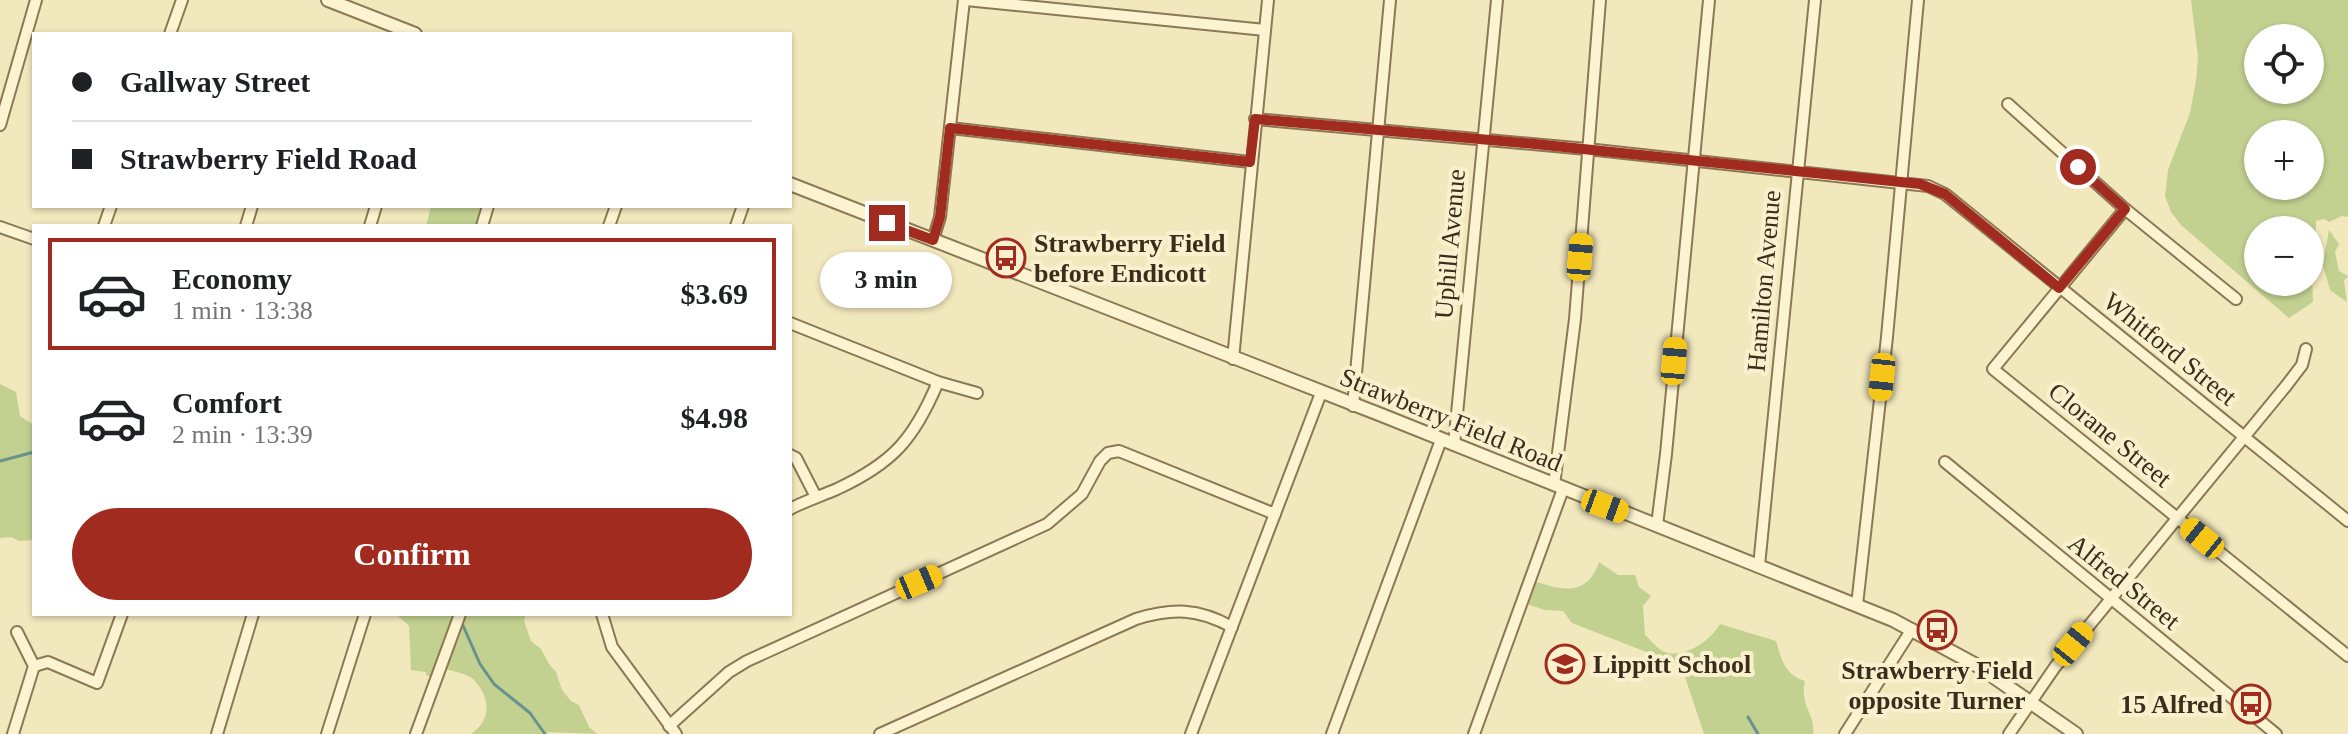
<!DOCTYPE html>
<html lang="en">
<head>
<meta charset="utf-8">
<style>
  body { margin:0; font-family:"Times New Roman",serif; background:#f6f6f6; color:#202124; height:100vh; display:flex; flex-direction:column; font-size:30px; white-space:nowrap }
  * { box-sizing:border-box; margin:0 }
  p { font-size:26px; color:#757577 }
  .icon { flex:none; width:44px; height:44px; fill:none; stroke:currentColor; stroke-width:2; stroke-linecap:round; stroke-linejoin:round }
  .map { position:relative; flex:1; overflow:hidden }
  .sheet { position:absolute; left:32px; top:224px; width:760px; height:392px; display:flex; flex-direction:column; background:#fff; border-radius:0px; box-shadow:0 2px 6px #0004 }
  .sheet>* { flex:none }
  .guide { position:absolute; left:32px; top:32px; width:760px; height:176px; border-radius:0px; box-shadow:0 2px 6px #0004; display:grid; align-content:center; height:176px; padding:0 40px; background:#fff }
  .controls { position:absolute; left:2244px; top:24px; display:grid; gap:16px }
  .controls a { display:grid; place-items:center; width:80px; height:80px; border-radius:50%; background:#fff; box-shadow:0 2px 6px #0004; font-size:40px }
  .end { position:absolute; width:36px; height:36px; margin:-18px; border:10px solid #a12b1e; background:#fff; box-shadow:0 0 0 4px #fff }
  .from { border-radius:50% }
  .bubble { position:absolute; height:56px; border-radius:28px; background:#fff; box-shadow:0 2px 6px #0004; font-size:26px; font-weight:600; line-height:56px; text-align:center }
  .car { position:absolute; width:24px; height:48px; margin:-24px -12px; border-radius:10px; box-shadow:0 0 6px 2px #0007; background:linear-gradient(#f5c518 24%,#345 0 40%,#f5c518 0 76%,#345 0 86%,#f5c518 0) }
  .guide b { display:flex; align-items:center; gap:28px; height:76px; font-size:30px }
  .guide b+b { border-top:2px solid #e0e0e0 }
  .guide i { width:20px; height:20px; background:#202124 }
  ul { padding:14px 0 0; list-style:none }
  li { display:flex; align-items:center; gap:24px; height:112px; margin:0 16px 12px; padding:0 24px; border:4px solid transparent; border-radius:0px }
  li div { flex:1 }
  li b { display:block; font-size:30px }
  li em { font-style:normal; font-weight:600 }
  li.selected { border-color:#a12b1e }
  li>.icon { width:72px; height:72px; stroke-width:1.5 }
  .cta { display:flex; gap:16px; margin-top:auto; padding:16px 40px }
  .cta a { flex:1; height:92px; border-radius:48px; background:#a12b1e; color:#fff; font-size:32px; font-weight:600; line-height:92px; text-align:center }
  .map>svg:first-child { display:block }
  .green { fill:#c3d190; fill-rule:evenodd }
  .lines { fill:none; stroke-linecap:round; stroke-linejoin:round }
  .stream { stroke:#68928c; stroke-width:3 }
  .minor-casing { stroke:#8c7854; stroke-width:14 }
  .tertiary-casing { stroke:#8c7854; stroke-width:16 }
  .minor { stroke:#fcf4d1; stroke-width:10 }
  .tertiary { stroke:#fcf4d1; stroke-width:12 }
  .route { stroke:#a12b1e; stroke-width:10 }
  .labels { text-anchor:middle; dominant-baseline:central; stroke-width:8; stroke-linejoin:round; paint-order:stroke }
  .poi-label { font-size:26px; font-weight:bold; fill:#3a2d1b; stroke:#f9f1cd; text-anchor:start }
  .street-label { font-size:26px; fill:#3a2d1b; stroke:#f9f1cd }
</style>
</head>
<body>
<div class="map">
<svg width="2348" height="734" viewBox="0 0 2348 734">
  <rect width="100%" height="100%" fill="#f2e8bd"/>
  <g class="green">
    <path d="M2191,0H2348V217L2342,216L2329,222L2324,219L2316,221L2315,256L2324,257L2329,230L2339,244L2335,252L2339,271L2348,276L2344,281L2347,302L2330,290L2323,266H2315L2312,275L2313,302L2289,318L2181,225L2171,212L2165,196L2168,170L2190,113L2196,81L2198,57ZM2258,38H2310V90H2258ZM2258,134H2310V186H2258ZM2310,230V282H2258V230Z"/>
    <polygon points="431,206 488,206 482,226 426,226"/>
    <polygon points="0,384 16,392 20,416 34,425 34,540 19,541 11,537 0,538"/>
    <path d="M1599,562L1618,575H1635L1639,587L1651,596L1643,606L1645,635C1651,640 1658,650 1665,652C1685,659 1711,640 1720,624L1776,641C1782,660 1784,674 1805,681C1799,705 1816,715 1813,734H1704L1685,677L1677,664L1572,623L1563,611L1545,610L1523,603L1531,580C1560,590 1587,598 1599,562Z"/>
    <path d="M396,614H526L524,621L531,641L541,649L549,664L556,672L562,690L571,701L579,705L589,727L597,734L549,732L545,734H471C492,720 491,697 473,679C466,673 451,671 443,668L435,678L426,675V672L411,670L409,626Z"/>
  </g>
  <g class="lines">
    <g class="stream">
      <polyline points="0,461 34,452"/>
      <polyline points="461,621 480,664 494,684 530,713 545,734"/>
      <polyline points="1748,717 1758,734"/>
    </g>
    <g class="minor-casing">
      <g id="minor">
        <polyline points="966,0 1265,30"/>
        <polyline points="170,34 182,0"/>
        <polyline points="2008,104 2125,209 2236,299"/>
        <polyline points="1255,119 1587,149 1928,186 1945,194 2348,521"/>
        <polyline points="0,125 36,0"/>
        <polyline points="950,128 1250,162"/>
        <polyline points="2125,209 1993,369 2348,656"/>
        <polyline points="104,226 111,206"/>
        <polyline points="246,226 252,206"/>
        <polyline points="370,226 376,206"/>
        <polyline points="482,226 488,206"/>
        <polyline points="609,226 616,206"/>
        <polyline points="736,226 743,206"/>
        <polyline points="0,227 34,239"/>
        <polyline points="933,240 940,217 964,0"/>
        <polyline points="790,323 938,382 977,393"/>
        <polyline points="1233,359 1268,0"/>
        <polyline points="1353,406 1390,0"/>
        <polyline points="1454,445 1497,0"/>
        <polyline points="790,455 796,458 816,497"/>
        <polyline points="1945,462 2276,734"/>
        <polyline points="1554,485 1575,319 1600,0"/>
        <path d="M790,509C805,501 821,496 837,489C893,463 914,439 938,382"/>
        <polyline points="1657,525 1666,454 1709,0"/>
        <polyline points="1759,566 1815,0"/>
        <polyline points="1857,605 1887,337 1918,0"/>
        <polyline points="602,614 612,647 676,734"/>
        <polyline points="34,666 48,662 97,683 122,614"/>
        <polyline points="669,726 729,672 747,661 1047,524 1082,494 1100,461 1108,453 1119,451 1275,514"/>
        <polyline points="13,734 34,666 17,632"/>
        <polyline points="217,734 253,614"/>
        <polyline points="327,734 365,614"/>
        <polyline points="416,734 460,614"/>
        <path d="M880,734L1136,619C1172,608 1198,608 1232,627"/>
        <polyline points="1191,734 1321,393"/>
        <polyline points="1332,734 1441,440"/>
        <polyline points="1474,734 1563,489"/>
        <polyline points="1845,734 1912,629"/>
        <polyline points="2009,734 2055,667 2286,386 2302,365 2306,349"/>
      </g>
    </g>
    <g class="tertiary-casing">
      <g id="tertiary">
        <polyline points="328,0 415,34"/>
        <polyline points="790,184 1384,416 1893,620 1978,666 2076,734"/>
      </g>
    </g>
    <use href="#minor" class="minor"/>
    <use href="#tertiary" class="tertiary"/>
  </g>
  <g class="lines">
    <polyline class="route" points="887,223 933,240 940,217 950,128 1250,162 1255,119 1535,144 1920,184 1945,194 2059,288 2125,209 2078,167"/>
  </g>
  <defs>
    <g id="bus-ring" transform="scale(2)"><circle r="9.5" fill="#f9f1cd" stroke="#a12b1e" stroke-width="1.5"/><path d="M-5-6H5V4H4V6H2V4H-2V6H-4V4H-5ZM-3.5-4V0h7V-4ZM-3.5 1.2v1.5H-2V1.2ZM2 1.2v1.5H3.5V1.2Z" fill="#a12b1e"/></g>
    <g id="school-ring" transform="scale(2)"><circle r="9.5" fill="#f9f1cd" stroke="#a12b1e" stroke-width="1.5"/><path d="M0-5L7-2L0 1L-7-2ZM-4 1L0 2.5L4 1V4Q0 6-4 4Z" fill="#a12b1e"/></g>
  </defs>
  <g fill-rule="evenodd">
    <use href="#bus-ring" x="1006" y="258"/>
    <use href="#bus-ring" x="1937" y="630"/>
    <use href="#school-ring" x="1565" y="664"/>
    <use href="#bus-ring" x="2251" y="704"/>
  </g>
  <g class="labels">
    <g class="poi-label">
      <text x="1034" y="243">Strawberry Field<tspan x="1034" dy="30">before Endicott</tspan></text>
      <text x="1593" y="664">Lippitt School</text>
      <text x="1937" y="670" text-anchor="middle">Strawberry Field<tspan x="1937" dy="30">opposite Turner</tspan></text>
      <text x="2223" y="704" text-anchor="end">15 Alfred</text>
    </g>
    <g class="street-label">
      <text transform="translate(1450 244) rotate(-85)">Uphill Avenue</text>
      <text transform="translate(1764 281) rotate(-85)">Hamilton Avenue</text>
      <text transform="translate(2170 349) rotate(39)">Whitford Street</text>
      <text transform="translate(1451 420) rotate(22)">Strawberry Field Road</text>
      <text transform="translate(2110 435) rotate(39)">Clorane Street</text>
      <text transform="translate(2124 582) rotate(39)">Alfred Street</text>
    </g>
  </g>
</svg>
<div class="controls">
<a><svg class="icon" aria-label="locate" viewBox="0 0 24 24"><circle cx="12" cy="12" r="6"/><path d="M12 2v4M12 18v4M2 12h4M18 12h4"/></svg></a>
<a>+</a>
<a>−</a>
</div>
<i class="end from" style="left:2078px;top:167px"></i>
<i class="end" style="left:887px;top:223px"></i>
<div class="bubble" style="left:820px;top:252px;width:132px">3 min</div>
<i class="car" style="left:1580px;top:257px;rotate:5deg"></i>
<i class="car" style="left:1674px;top:361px;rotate:5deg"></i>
<i class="car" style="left:1882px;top:377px;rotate:186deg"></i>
<i class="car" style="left:1605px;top:506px;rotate:110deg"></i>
<i class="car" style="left:2202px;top:538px;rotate:309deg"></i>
<i class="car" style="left:919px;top:582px;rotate:67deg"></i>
<i class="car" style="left:2073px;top:644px;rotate:39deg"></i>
<div class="guide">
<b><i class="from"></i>Gallway Street</b>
<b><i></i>Strawberry Field Road</b>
</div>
<section class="sheet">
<ul>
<li class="selected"><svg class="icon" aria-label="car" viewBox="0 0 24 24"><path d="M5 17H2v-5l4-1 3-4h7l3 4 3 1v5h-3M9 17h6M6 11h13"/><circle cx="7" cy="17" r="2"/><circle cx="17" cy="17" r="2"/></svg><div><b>Economy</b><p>1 min · 13:38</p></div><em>$3.69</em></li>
<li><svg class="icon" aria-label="car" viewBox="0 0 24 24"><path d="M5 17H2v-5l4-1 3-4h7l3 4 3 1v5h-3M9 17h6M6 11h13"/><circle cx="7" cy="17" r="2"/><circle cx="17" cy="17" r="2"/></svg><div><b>Comfort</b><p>2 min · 13:39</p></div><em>$4.98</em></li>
</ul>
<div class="cta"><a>Confirm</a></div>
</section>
</div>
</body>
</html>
